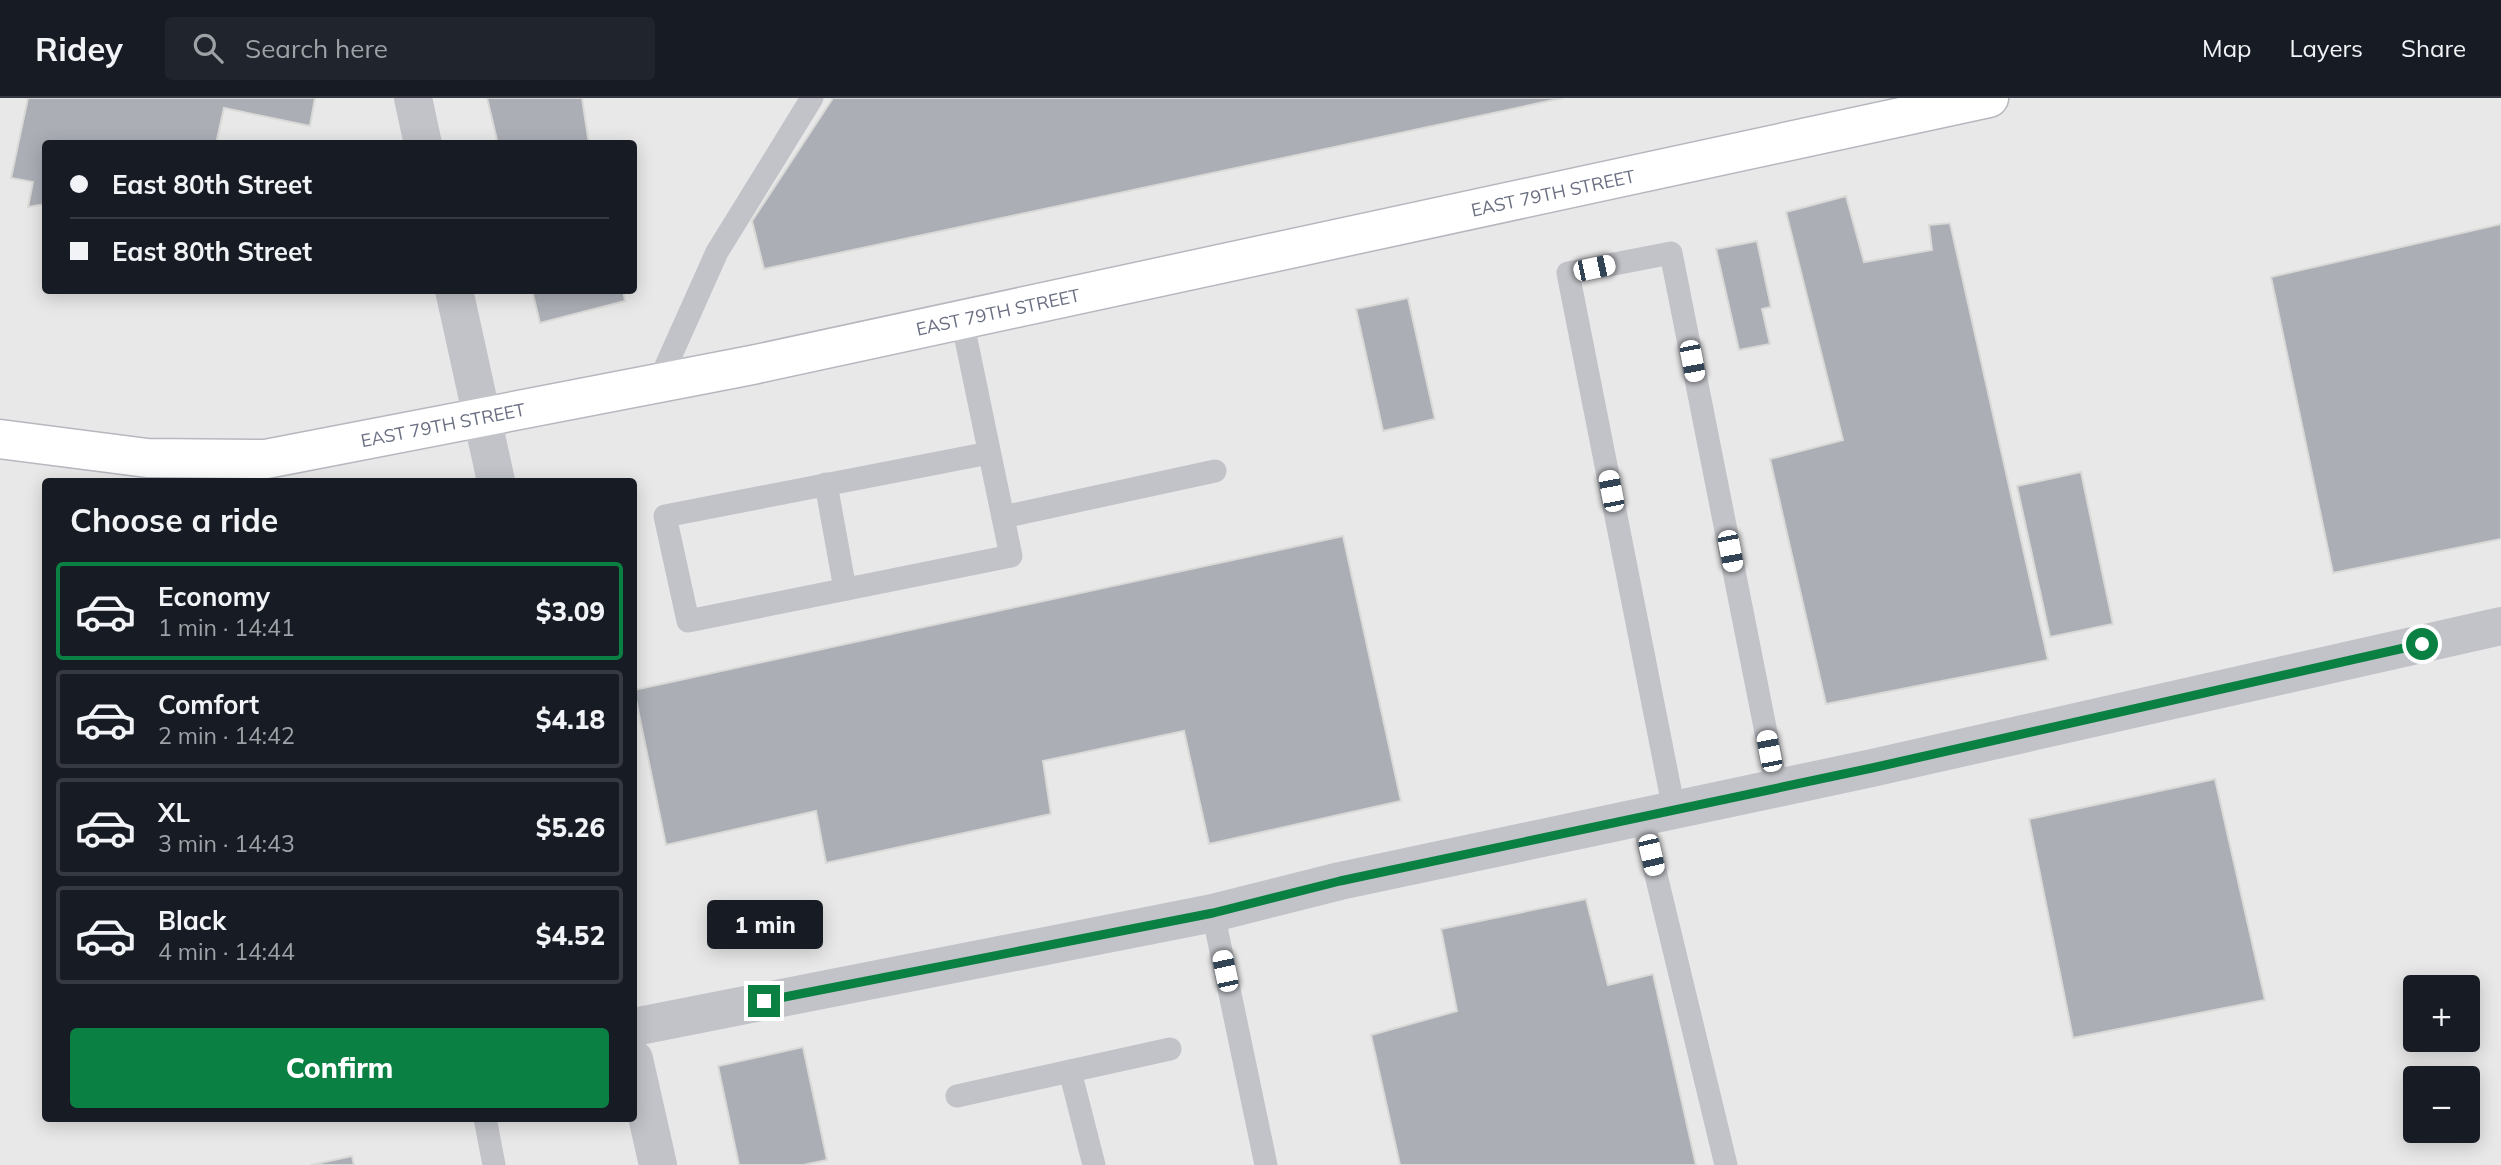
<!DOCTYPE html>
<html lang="en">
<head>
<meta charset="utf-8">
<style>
  body { margin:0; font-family:Mulish,sans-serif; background:#20242c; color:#f1f3f6; height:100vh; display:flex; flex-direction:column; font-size:26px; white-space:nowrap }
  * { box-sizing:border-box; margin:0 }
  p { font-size:23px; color:#9ea1a6 }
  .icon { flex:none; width:38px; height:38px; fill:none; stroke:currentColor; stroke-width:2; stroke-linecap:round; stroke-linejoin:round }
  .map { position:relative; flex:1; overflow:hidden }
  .side { position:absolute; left:42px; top:380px; width:595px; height:644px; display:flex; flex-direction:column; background:#171b24; border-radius:7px; box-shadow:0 4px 18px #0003 }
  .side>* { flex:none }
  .banner { position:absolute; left:42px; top:42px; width:595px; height:154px; border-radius:7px; box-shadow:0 4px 18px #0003; display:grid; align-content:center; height:154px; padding:0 28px; background:#171b24 }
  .fabs { position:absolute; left:2403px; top:877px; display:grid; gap:14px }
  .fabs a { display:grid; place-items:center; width:77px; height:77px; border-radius:7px; background:#171b24; box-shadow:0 4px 18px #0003; font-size:35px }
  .end { position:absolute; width:32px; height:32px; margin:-16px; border:9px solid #0b8043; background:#fff; box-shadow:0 0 0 4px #fff }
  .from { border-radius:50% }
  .bubble { position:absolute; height:49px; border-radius:7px; background:#171b24; box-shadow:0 4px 18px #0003; font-size:23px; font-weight:800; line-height:49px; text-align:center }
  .car { position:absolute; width:21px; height:42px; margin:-21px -10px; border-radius:9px; box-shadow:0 0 5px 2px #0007; background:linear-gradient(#fff 24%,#345 0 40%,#fff 0 76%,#345 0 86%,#fff 0) }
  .banner b { display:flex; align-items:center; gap:24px; height:66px; font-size:26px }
  .banner b+b { border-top:2px solid #363941 }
  .banner i { width:18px; height:18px; background:#f1f3f6 }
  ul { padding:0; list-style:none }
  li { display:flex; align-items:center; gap:21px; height:98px; margin:0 14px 10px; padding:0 14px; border:4px solid #363941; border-radius:7px }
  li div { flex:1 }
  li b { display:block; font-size:26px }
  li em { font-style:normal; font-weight:800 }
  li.active { border-color:#0b8043 }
  li>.icon { width:63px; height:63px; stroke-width:1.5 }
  h2 { padding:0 28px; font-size:32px; line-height:84px }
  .button { display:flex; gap:14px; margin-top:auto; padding:14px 28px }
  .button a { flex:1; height:80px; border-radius:7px; background:#0b8043; color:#fff; font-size:28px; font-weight:800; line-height:80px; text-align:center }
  header { display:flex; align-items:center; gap:42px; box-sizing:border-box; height:98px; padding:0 35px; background:#171b24; border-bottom:2px solid #363941 }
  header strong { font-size:33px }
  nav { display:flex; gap:38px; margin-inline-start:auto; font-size:24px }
  .search { width:490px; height:63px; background:#20242c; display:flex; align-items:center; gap:18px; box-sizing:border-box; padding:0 24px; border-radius:7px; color:#9ea1a6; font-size:26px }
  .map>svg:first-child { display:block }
  .built { fill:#e8e8e8; fill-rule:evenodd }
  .building { fill:#acaeb6; stroke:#d9d9d7; stroke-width:2 }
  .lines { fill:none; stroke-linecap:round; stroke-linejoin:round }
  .secondary-casing { stroke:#b6b8be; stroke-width:41 }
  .service { stroke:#c1c3c8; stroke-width:23 }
  .minor { stroke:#c1c3c8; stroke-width:38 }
  .tertiary { stroke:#c1c3c8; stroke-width:38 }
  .secondary { stroke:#fff; stroke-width:38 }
  .route { stroke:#0b8043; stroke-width:9 }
  .labels { text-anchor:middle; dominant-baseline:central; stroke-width:7; stroke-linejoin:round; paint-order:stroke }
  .street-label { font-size:18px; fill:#6a6f82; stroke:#fff }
</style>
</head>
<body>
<header>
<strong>Ridey</strong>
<div class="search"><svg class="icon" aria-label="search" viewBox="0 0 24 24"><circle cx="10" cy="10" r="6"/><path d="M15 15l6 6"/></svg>Search here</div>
<nav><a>Map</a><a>Layers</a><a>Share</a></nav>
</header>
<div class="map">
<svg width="2501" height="1067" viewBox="0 0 2501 1067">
  <rect width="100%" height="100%" fill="#f7f7f5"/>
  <path class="built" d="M0,0H2501V1067H0ZM46,46H634V192H46ZM46,383H634V1020H46ZM2415,889H2468V942H2415ZM2415,980H2468V1032H2415Z"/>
  <g class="building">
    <polygon points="28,0 315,0 310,28 224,10 216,46 46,46 46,106 28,109 33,84 11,80"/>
    <polygon points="487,0 582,0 589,46 498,46"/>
    <polygon points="833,0 1563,0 764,171 752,123"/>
    <polygon points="1846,98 1864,164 1932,152 1929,127 1950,125 2048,562 1826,606 1770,361 1843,342 1786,114"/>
    <polygon points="2501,126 2501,441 2333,475 2271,179"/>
    <polygon points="1757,143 1771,209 1762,211 1770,246 1739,252 1716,151"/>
    <polygon points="532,192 623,192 625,203 540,225"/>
    <polygon points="1408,200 1435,321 1383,333 1356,211"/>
    <polygon points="2081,374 2113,526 2050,539 2017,388"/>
    <polygon points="1343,438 1401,703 1209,746 1184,633 1043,663 1051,716 826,765 816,713 666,747 634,592"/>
    <polygon points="2215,681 2265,902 2073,940 2029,721"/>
    <polygon points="1586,801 1608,887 1653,876 1696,1067 1400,1067 1371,937 1457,913 1441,831"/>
    <polygon points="803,949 827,1062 803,1067 739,1067 718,968"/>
    <polygon points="352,1058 354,1067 311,1067"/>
  </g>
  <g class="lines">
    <g class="secondary-casing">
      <polyline id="secondary" points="0,341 147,360 266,361 752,267 1989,0"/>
    </g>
    <g class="service">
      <polyline points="962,222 1011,458 688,523 665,418 989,355"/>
      <polyline points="658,286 717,154 812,0"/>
      <polyline points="826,386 845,491"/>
      <polyline points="1003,419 1215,373"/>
      <polyline points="1674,712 1568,175 1671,155 1777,690"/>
      <polyline points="1642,719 1726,1067"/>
      <polyline points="1213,815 1266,1067"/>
      <polyline points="1070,973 1094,1067"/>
      <polyline points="957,998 1170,951"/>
      <polyline points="485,1020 494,1067"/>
    </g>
    <polyline class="minor" points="634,929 1213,815 1340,783 1872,670 2501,528"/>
    <g class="tertiary">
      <polyline points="413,0 423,46"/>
      <polyline points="454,192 496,383"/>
      <polyline points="634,961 658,1067"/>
    </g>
    <use href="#secondary" class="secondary"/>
  </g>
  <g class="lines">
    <polyline class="route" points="764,903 1213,815 1340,783 1872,670 2422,546"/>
  </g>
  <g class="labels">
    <g class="street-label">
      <text transform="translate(1553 95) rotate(-12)">EAST 79TH STREET</text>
      <text transform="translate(998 214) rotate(-12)">EAST 79TH STREET</text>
      <text transform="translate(443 327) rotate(-11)">EAST 79TH STREET</text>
    </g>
  </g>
</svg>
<div class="fabs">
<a>+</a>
<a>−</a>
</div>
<i class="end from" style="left:2422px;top:546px"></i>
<i class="end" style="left:764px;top:903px"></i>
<div class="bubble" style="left:707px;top:802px;width:116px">1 min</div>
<i class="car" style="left:1594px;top:170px;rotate:78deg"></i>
<i class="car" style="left:1692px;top:263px;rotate:169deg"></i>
<i class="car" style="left:1611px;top:393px;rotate:349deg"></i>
<i class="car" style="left:1730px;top:453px;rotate:169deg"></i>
<i class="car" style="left:1769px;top:653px;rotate:349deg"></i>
<i class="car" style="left:1651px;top:757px;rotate:167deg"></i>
<i class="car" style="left:1225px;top:873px;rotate:348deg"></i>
<div class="banner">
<b><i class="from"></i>East 80th Street</b>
<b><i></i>East 80th Street</b>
</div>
<section class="side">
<h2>Choose a ride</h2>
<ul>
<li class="active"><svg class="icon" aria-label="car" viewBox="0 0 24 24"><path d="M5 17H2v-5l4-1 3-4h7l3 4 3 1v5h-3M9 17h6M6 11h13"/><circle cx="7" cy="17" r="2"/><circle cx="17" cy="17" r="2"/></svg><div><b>Economy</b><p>1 min · 14:41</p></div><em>$3.09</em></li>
<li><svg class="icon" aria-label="car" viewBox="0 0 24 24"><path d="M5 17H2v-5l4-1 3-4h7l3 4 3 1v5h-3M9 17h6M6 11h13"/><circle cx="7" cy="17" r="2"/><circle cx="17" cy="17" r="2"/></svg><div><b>Comfort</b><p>2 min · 14:42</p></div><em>$4.18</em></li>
<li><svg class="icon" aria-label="car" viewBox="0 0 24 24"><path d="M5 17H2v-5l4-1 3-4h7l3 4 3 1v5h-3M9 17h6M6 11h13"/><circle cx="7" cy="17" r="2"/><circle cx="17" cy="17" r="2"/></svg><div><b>XL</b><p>3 min · 14:43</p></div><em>$5.26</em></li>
<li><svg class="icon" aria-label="car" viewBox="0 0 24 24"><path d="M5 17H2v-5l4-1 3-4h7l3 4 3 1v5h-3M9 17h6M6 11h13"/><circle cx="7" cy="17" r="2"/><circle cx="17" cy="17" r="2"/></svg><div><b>Black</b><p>4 min · 14:44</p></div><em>$4.52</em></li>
</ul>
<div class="button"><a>Confirm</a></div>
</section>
</div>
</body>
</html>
